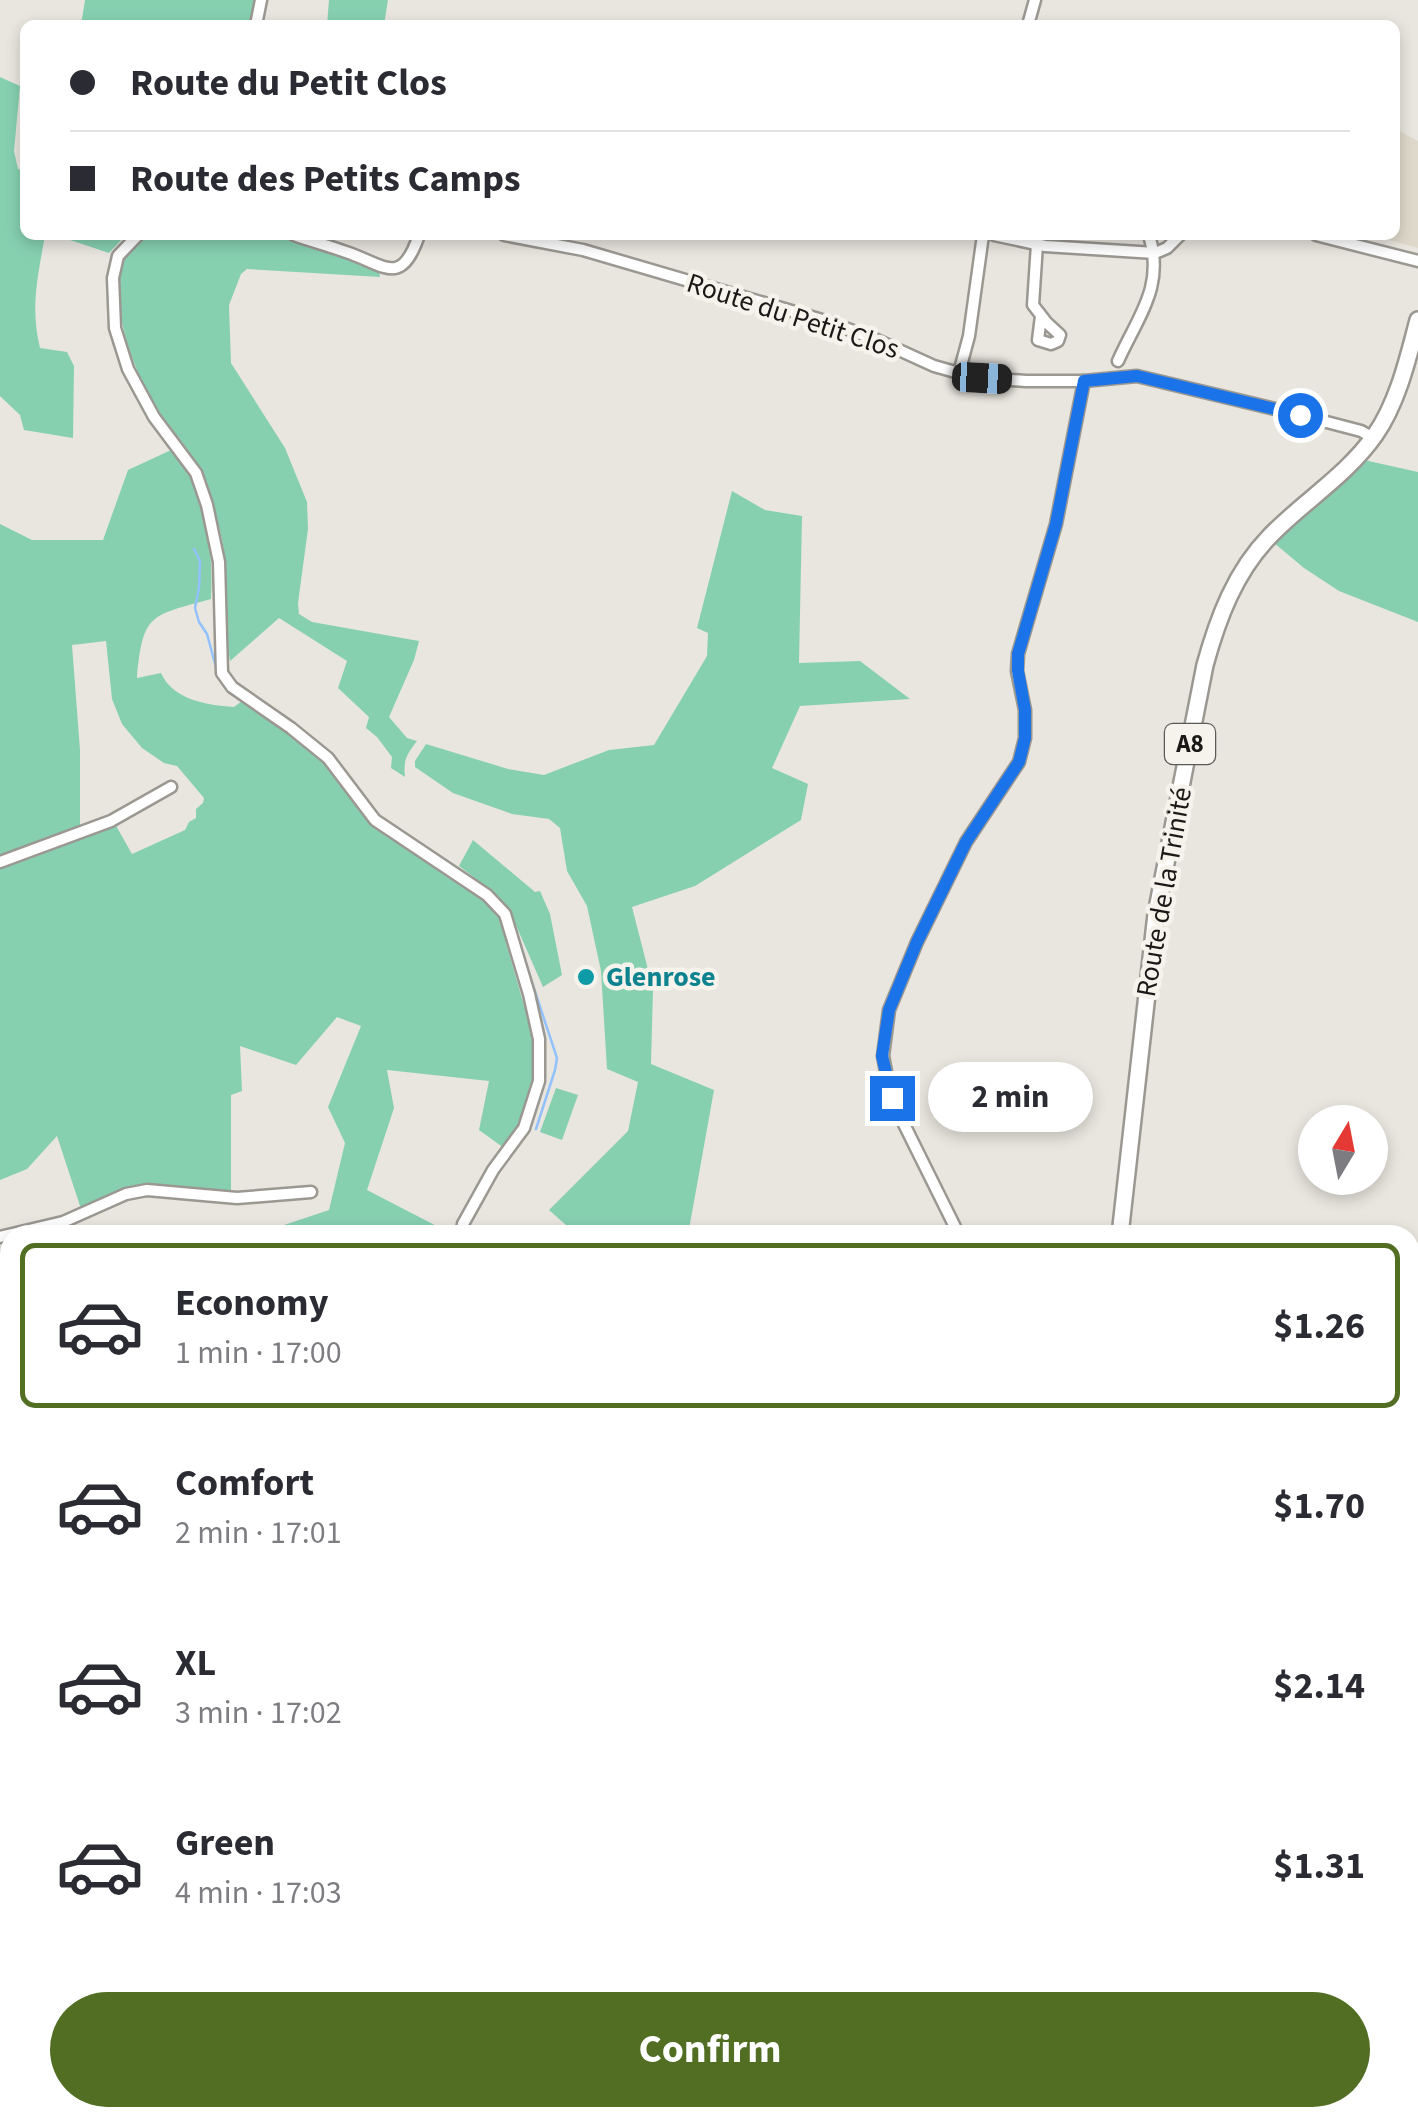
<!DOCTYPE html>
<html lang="en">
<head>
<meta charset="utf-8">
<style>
  body { margin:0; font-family:"Source Sans 3",sans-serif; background:#f7f7f7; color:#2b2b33; height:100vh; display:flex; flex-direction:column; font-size:38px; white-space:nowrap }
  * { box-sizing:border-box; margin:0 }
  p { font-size:32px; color:#7c7c81 }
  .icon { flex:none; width:55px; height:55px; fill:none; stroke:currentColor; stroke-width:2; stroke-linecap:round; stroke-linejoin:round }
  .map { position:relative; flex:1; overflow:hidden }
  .panel { position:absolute; left:0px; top:1225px; width:1420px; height:902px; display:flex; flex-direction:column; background:#fff; border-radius:30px 30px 0 0; box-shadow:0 5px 15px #0003 }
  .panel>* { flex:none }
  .guide { position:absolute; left:20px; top:20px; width:1380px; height:220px; border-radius:15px; box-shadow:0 5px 15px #0003; display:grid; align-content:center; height:220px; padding:0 50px; background:#fff }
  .needle { width:65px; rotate:10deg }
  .tools { position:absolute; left:1298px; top:1105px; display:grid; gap:20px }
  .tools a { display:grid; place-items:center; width:90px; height:90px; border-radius:50%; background:#fff; box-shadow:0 5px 15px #0003; font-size:50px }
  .end { position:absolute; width:45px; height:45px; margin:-22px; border:12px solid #1a73e8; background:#fff; box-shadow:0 0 0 5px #fff }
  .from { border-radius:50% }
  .bubble { position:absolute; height:70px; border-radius:35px; background:#fff; box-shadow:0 5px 15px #0003; font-size:32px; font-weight:700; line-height:70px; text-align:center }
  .car { position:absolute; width:30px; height:60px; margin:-30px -15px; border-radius:12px; box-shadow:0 0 8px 2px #0007; background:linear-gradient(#222 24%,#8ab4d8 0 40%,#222 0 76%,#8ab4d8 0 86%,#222 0) }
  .guide b { display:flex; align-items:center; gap:35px; height:95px; font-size:38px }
  .guide b+b { border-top:2px solid #e1e1e2 }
  .guide i { width:25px; height:25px; background:#2b2b33 }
  ul { padding:18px 0 0; list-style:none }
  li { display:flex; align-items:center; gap:30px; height:165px; margin:0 20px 15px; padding:0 30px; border:5px solid transparent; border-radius:15px }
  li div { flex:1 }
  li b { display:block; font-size:38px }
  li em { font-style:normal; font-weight:700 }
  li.current { border-color:#516e22 }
  li>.icon { width:90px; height:90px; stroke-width:1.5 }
  .button { display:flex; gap:20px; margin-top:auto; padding:20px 50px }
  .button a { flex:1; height:115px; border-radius:60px; background:#516e22; color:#fff; font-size:40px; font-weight:700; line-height:115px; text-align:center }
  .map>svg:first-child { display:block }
  .built { fill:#dfd9cb }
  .education { fill:#f0d5d3 }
  .green { fill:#86d0b0 }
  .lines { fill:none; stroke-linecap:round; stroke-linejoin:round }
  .stream { stroke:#92c2fc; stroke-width:2.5 }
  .street-casing { stroke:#9b9892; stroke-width:15 }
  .primary-casing { stroke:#9b9892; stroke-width:20 }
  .street { stroke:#fff; stroke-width:10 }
  .primary { stroke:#fff; stroke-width:15 }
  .route { stroke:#1a73e8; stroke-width:12 }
  .culture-dot { fill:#0f9aa8; stroke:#f6f3ed; stroke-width:4 }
  .labels { text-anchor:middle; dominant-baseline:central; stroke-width:9; stroke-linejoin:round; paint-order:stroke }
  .shield { fill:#f6f3ed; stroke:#5c5a57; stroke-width:2.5 }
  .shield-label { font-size:25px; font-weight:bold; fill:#1a1917 }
  .street-label { font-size:28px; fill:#1a1917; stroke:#f6f3ed }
  .culture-label { font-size:28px; font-weight:bold; fill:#0d838f; stroke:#f6f3ed; text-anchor:start }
</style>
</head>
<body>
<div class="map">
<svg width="1418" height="2126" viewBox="0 0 1418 2126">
  <rect width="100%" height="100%" fill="#e9e6df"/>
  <polygon class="built" points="1395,129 1418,141 1418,248 1370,235 1395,235"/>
  <polygon class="education" points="346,2118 597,2118 604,2126 355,2126"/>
  <g class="green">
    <polygon points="85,0 255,0 250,25 81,25"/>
    <polygon points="329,0 388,0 384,25 327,25"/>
    <path d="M0,77L20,86L14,151L18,169L25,171V235H45C38,276 30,307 40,348L67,352L74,366L73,438L24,430L20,415L0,396Z"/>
    <polygon points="55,235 126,235 109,253"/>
    <path d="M145,235H274L345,256L379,271L380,277L247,269L241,274L229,305L231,363L285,448L307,502L308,529L298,603L299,614L312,622L419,641L414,660L389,717L407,738L417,741C407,754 403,760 405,777L391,768L392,757L377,737L366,728L369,717L338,688L347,661L279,618L230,661C223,616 232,568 218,524C211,502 205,480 194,460C184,442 169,427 158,410C134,374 106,300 125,258C129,249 138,242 145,235Z"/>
    <path d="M171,450C178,460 188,471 193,483C209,520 213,559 211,599C151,616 143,612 137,678L161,673C173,700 207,705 234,707L242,701L272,720L322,762L371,825L482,900L499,918L533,1037L534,1081L518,1125L504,1148L479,1130L489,1081L387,1070L394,1108L367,1190L454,1235H254L329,1210L345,1143L328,1107L361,1026L337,1017L296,1065L240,1046L242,1091L231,1095V1194L150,1187L81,1209L57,1136L27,1169L0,1180V866L115,824L132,854L185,830L189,822L196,818V809L203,803L204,798L177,766L164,763L142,748L122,724L112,699L106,641L72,645L80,750V830L0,859V524L32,540H103L128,470Z"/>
    <polygon points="1364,460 1418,472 1418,622 1339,591 1304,568 1273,542"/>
    <polygon points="732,491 765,510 802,516 799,663 860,661 910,699 800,706 772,768 808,784 801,820 695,886 632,907 653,989 651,1064 714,1090 688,1235 562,1235 567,1226 549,1210 628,1131 638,1082 607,1069 601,971 587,906 567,871 560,828 549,819 512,814 453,793 415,767 415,761 426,744 508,769 544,775 609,750 654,745 707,656 708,633 697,628"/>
    <polygon points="473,840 535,892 540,891 550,914 562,975 543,987 511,914 492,891 459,866"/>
    <polygon points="556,1088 578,1095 562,1140 540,1132"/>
    <polygon points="10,1457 10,1544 5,1546 0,1532 0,1460"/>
    <polygon points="10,1586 10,1711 0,1688 0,1589"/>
    <polygon points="1021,2118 1140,2118 1158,2126 990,2126"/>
    <polygon points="1202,2118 1306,2118 1305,2126 1198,2126"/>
  </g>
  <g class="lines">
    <g class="stream">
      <polyline points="194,549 200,561 199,588 195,608 199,622 207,634 217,671"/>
      <polyline points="512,922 557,1058 555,1070 536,1129"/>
      <polyline points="825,2118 841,2126"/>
    </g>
    <g class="street-casing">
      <g id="street">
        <polyline points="256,25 261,0"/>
        <polyline points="1028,25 1035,0"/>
        <polyline points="138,235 118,256 113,278 115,328 128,369 154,417 196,473 207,505 219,562 222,673 232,687 291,728 328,758 375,820 487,895 505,914 529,994 539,1039 539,1081 524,1128 493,1170 463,1224 461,1235"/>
        <path d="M294,235C311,241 329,246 346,252C385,265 401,288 419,235"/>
        <polyline points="504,235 583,250 829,322 877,340 934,366 959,373 982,378 1026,381 1084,381 1137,376 1300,415 1361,431 1373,438"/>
        <polyline points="994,235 1045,246 1155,253 1167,248 1180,235"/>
        <polyline points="1316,235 1418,261"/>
        <polyline points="1037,244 1033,305 1047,323 1060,335 1058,341 1051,344 1038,340 1041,316"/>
        <path d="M1118,361C1138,316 1165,287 1149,235"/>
        <polyline points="959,373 969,336 983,235"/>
        <polyline points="0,862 111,821 171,787"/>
        <polyline points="959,1235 891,1098 883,1056 889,1010 917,942 966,842 1019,762 1025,738 1025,710 1017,671 1018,654 1056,524 1084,381"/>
        <polyline points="0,1237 63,1222 126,1194 147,1190 237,1198 311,1192"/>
        <polyline points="0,1320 10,1317"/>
        <polyline points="0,1406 10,1403"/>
        <polyline points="1410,1475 1418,1469"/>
        <polyline points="1410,1624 1418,1604"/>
        <polyline points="1410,1689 1418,1697"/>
        <polyline points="0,1702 10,1724"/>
        <polyline points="1410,1804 1418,1794"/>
        <polyline points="0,1902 3,1908 10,1903"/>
        <polyline points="0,2099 10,2092"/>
        <polyline points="76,2118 76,2126"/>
        <polyline points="160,2118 161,2126"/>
        <polyline points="340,2118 348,2126"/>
        <polyline points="692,2118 697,2122 710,2126"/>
        <polyline points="893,2126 905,2118"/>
        <polyline points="1192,2126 1195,2118"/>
      </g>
    </g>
    <g class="primary-casing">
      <g id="primary">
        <path d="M1120,1235L1156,914L1205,665C1218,618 1235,572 1270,536C1304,501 1347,475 1375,435C1398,402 1408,358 1418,320"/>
        <polyline points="716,2126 722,2118"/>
      </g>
    </g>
    <use href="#street" class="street"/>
    <use href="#primary" class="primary"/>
  </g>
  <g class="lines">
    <polyline class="route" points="892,1098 882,1056 889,1010 917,942 966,842 1019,762 1025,738 1025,710 1018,671 1018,654 1056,524 1084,381 1137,376 1300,415"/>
  </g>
  <circle class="culture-dot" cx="586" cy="977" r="10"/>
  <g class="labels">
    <rect class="shield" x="1165" y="724" width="50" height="40" rx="8"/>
    <g class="shield-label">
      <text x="1190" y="744">A8</text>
    </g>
    <g class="street-label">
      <text transform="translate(793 316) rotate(18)">Route du Petit Clos</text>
      <text transform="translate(1164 892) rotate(-80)">Route de la Trinité</text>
    </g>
    <g class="culture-label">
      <text x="606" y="977">Glenrose</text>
    </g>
  </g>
</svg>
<div class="tools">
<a><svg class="needle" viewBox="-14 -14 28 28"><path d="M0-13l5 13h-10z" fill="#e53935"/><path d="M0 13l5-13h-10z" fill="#7c7c81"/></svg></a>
</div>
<i class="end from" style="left:1300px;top:415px"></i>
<i class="end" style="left:892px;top:1098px"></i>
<div class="bubble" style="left:928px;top:1062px;width:165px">2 min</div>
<i class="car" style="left:982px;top:378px;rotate:93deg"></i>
<div class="guide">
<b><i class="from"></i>Route du Petit Clos</b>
<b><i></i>Route des Petits Camps</b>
</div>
<section class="panel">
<ul>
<li class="current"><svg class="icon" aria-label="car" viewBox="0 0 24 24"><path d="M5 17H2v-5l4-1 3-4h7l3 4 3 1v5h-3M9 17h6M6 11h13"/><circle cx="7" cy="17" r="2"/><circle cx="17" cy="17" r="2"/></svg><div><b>Economy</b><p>1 min · 17:00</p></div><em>$1.26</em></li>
<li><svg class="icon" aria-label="car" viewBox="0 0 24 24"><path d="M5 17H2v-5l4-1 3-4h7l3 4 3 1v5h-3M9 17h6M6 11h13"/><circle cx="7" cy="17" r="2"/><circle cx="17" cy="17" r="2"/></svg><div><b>Comfort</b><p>2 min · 17:01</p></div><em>$1.70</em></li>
<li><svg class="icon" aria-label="car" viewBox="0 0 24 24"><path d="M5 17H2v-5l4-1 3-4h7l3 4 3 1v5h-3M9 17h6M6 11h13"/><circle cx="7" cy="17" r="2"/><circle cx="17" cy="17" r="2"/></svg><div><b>XL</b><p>3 min · 17:02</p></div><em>$2.14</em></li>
<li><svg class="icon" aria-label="car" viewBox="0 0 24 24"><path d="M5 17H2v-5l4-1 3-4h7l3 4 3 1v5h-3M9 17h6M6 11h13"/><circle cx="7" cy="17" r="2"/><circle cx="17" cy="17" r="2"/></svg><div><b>Green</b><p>4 min · 17:03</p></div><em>$1.31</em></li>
</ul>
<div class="button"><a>Confirm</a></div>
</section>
</div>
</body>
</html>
